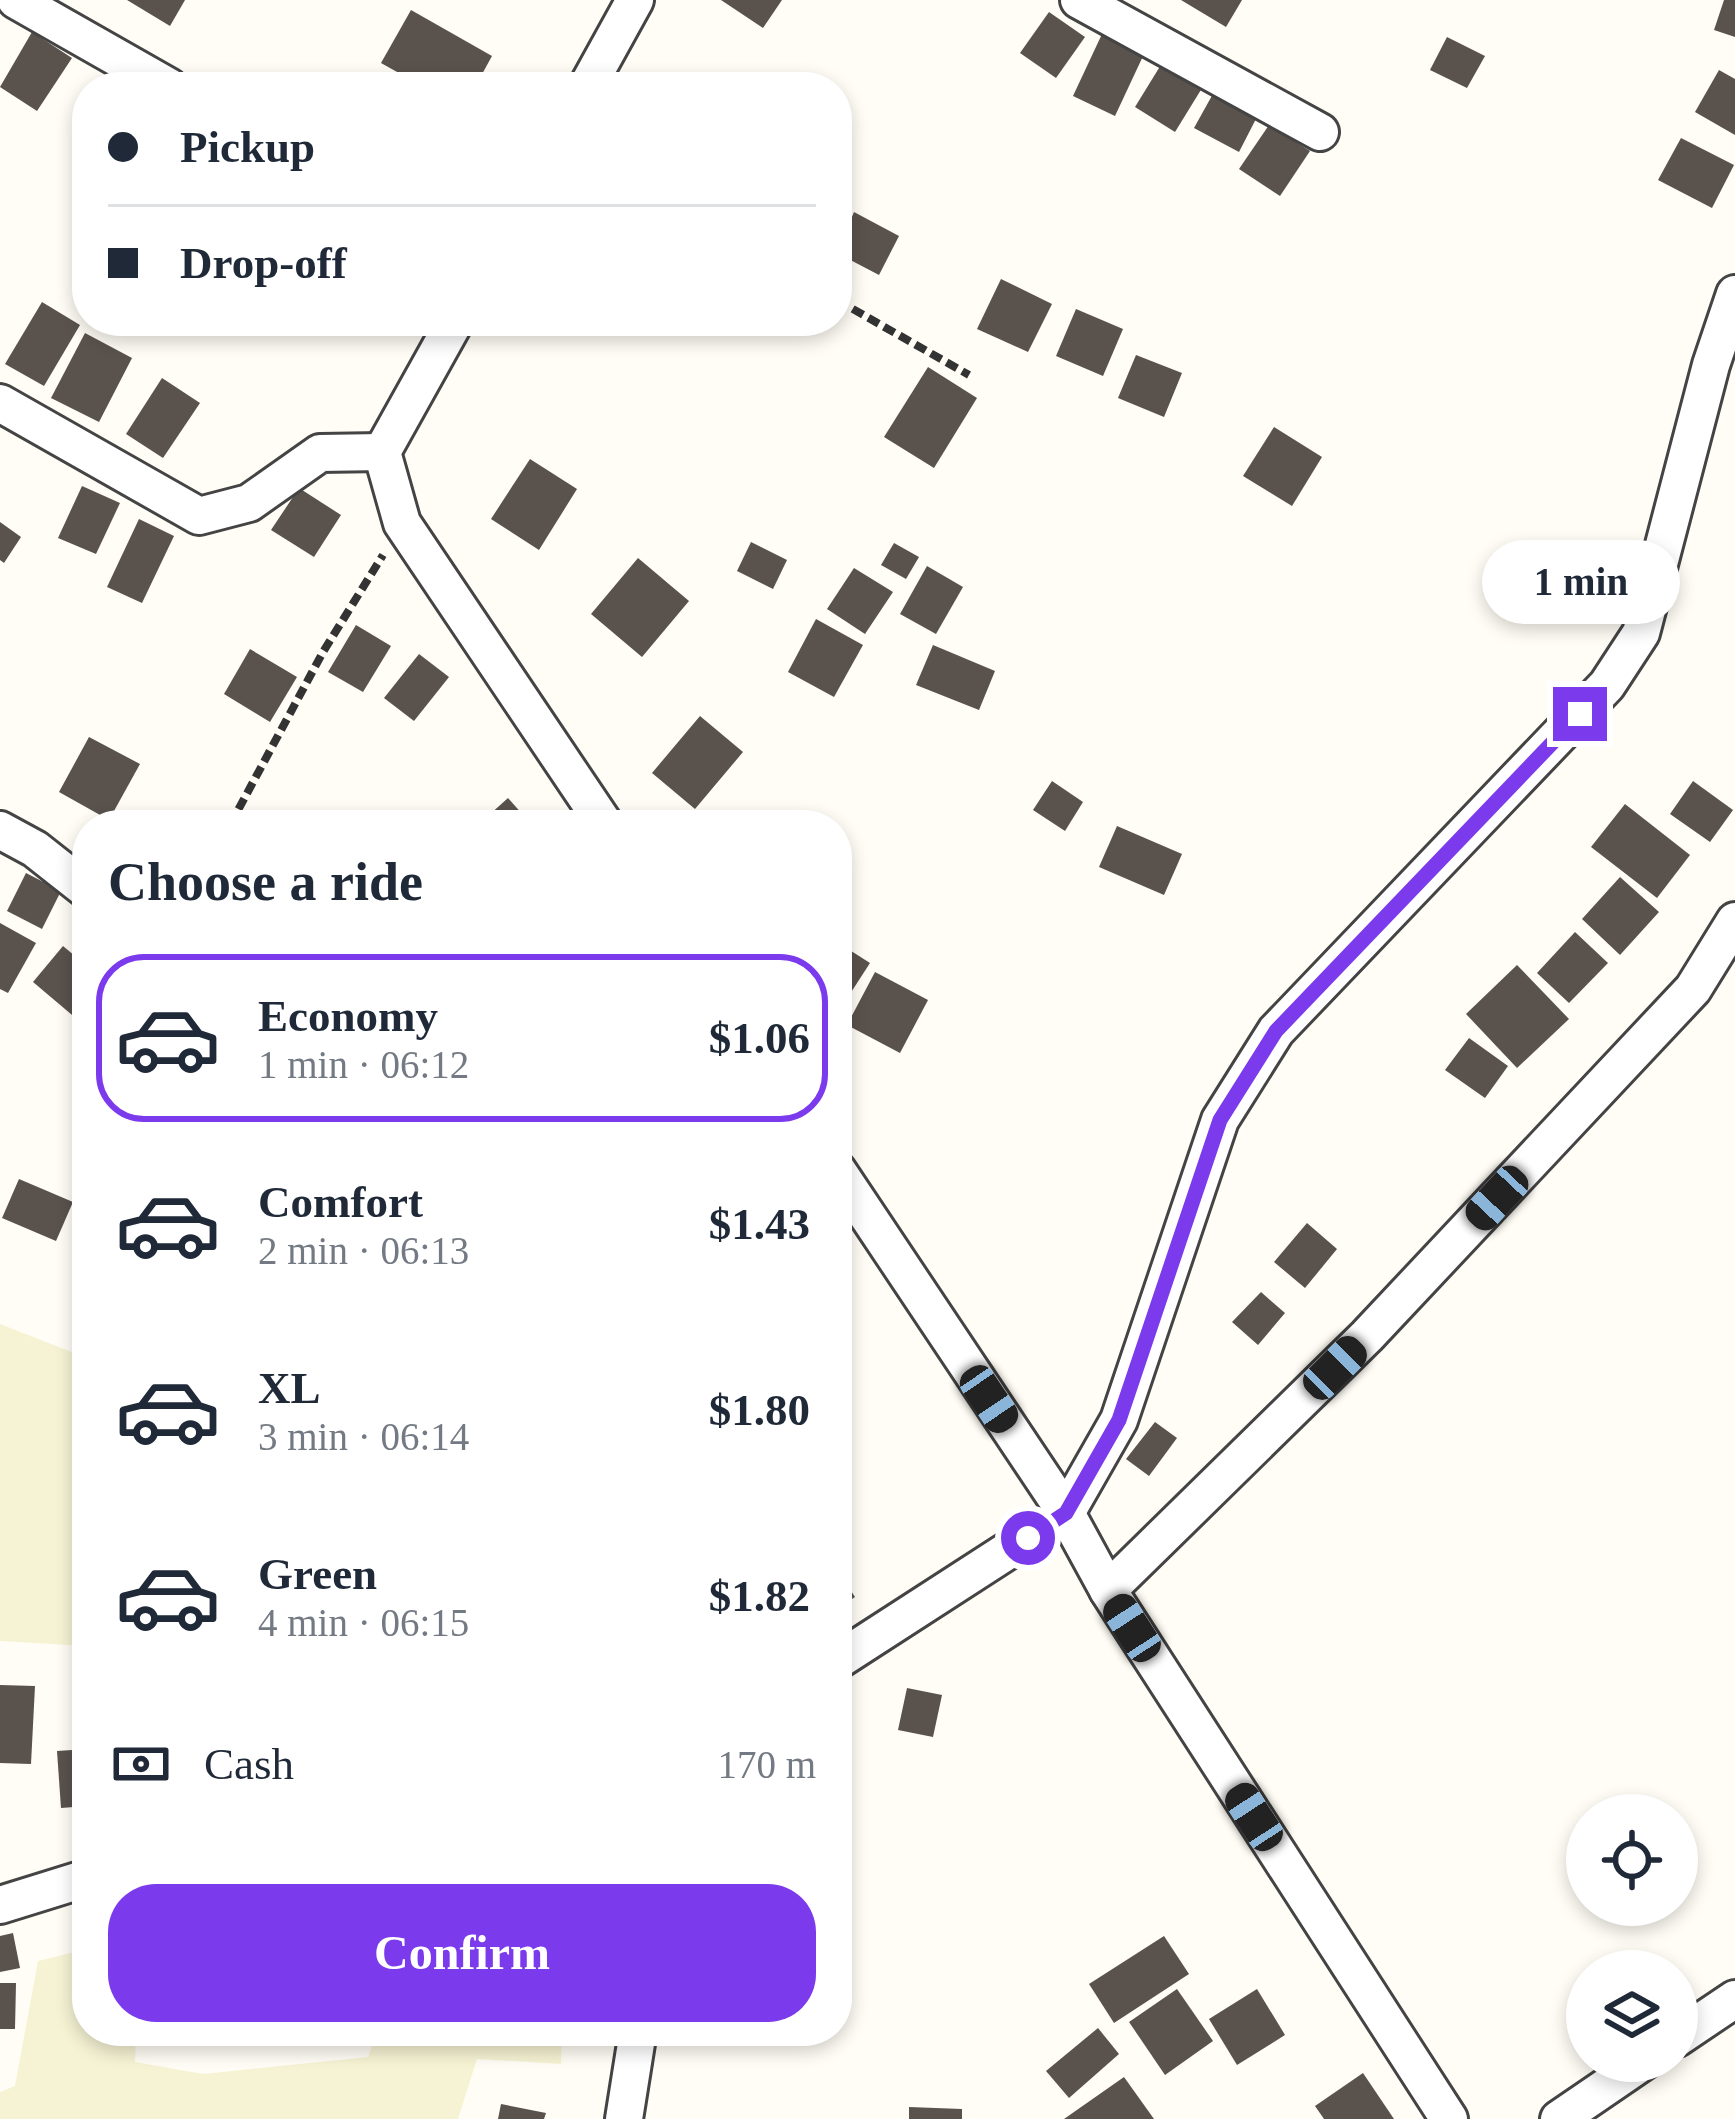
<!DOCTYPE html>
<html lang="en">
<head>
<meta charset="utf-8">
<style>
  body { margin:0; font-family:Georgia,serif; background:#f2f2f3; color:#1f2937; height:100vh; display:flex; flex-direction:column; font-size:45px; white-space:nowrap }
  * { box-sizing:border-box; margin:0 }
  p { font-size:39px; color:#747a83 }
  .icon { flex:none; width:66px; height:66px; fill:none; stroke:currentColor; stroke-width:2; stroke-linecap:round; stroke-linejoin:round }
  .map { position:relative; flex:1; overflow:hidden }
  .panel { position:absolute; left:72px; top:810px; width:780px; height:1236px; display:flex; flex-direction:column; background:#fff; border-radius:48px; box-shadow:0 6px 18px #0003 }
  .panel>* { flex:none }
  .guide { position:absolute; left:72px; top:72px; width:780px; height:264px; border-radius:48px; box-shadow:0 6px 18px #0003; display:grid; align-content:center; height:264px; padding:0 36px; background:#fff }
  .buttons { position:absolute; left:1566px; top:1794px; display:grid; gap:24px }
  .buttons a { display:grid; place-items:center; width:132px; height:132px; border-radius:50%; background:#fff; box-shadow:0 6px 18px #0003; font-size:60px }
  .end { position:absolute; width:54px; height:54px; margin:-27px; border:15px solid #7c3aed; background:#fff; box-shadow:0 0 0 6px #fff }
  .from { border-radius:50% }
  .bubble { position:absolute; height:84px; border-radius:42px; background:#fff; box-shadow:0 6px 18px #0003; font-size:39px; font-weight:600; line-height:84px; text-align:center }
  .car { position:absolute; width:36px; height:72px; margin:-36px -18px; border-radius:15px; box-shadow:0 0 9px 3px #0007; background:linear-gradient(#222 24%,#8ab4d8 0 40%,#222 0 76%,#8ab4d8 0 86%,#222 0) }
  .guide b { display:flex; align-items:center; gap:42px; height:114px; font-size:45px }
  .guide b+b { border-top:3px solid #e0e1e3 }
  .guide i { width:30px; height:30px; background:#1f2937 }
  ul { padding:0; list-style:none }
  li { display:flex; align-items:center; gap:36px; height:168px; margin:0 24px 18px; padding:0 12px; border:6px solid transparent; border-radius:48px }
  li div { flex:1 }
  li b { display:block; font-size:45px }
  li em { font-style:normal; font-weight:600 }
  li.active { border-color:#7c3aed }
  li>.icon { width:108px; height:108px; stroke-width:1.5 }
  h2 { padding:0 36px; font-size:54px; line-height:144px }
  .pay { display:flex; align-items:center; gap:30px; height:132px; padding:0 36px; font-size:45px }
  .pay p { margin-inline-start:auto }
  .primary-button { display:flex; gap:24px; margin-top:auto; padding:24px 36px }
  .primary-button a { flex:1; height:138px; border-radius:48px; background:#7c3aed; color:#fff; font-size:48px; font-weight:600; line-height:138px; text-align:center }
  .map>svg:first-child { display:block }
  .farmland { fill:#f6f3d4 }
  .building { fill:#5a524d }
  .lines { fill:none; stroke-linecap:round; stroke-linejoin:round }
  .street-casing { stroke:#444; stroke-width:42 }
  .path { stroke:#333; stroke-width:8; stroke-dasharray:12 6; stroke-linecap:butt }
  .street { stroke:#fff; stroke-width:36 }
  .route { stroke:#7c3aed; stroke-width:15 }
</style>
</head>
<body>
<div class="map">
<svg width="1735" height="2119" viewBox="0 0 1735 2119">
  <rect width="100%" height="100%" fill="#fffdf5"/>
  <g class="farmland">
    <polygon points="0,1324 87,1358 87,1646 0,1641"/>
    <polygon points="87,1949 87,2031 136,2031 135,2062 203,2074 368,2057 377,2031 562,2031 561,2064 477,2059 458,2119 0,2119 0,2092 15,2086 38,1961"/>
  </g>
  <g class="building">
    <polygon points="127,0 185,0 170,26"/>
    <polygon points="721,0 782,0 763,28"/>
    <polygon points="1181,0 1242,0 1226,27"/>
    <polygon points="1724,0 1735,0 1735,37 1714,30"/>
    <polygon points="411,10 492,56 475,87 424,87 381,63"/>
    <polygon points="1049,12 1085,37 1056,78 1020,53"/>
    <polygon points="32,32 72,58 37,111 0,87"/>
    <polygon points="1102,34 1144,54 1115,116 1073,96"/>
    <polygon points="1447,37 1485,56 1467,88 1430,70"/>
    <polygon points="1167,55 1207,80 1175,132 1135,107"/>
    <polygon points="1719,70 1735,79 1735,135 1695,112"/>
    <polygon points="1214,92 1258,115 1239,152 1194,128"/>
    <polygon points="1269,125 1310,151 1280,196 1239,169"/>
    <polygon points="1681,138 1734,165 1712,208 1658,180"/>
    <polygon points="854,212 899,236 879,275 837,253"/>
    <polygon points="1001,279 1052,304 1028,352 977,329"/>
    <polygon points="42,302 80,325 44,386 5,364"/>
    <polygon points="1076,309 1123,329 1103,376 1056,356"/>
    <polygon points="85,333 132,358 99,422 51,398"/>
    <polygon points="1136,355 1182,373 1164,417 1118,398"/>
    <polygon points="928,367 977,398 934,468 884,437"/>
    <polygon points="162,378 200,403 163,458 126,434"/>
    <polygon points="1274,427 1322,457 1292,506 1243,476"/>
    <polygon points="530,459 577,489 539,550 491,519"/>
    <polygon points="82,486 120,503 96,554 58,538"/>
    <polygon points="299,488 341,515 314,557 271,530"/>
    <polygon points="139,519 174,536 142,603 107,587"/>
    <polygon points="0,522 21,537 4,563 0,560"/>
    <polygon points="751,542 787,560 773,589 737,571"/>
    <polygon points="894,543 919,557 906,579 881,565"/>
    <polygon points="638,558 689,601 642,657 591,614"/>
    <polygon points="927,566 963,587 936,634 900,614"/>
    <polygon points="854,568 893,592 865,634 827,609"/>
    <polygon points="816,619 863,645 834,697 788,672"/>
    <polygon points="356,625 391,646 363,692 328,672"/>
    <polygon points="933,645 995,671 979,710 916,685"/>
    <polygon points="250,649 297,677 270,722 224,694"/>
    <polygon points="419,654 449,677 414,721 384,698"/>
    <polygon points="700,716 743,752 695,809 652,773"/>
    <polygon points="89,737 140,764 109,820 59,792"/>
    <polygon points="1052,781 1083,802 1065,831 1033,810"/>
    <polygon points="1693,781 1733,810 1710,842 1670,814"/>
    <polygon points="508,798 532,825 478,825"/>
    <polygon points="1625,804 1690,855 1657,898 1591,847"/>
    <polygon points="1117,826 1182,854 1164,895 1099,867"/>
    <polygon points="26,873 61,891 42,929 7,911"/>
    <polygon points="1620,877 1659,912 1620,955 1582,919"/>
    <polygon points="0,923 36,943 8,993 0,989"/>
    <polygon points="1575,932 1608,963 1569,1003 1537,973"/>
    <polygon points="837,942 870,963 837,1014"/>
    <polygon points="63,946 87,966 87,1009 78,1020 33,982"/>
    <polygon points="1517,965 1569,1019 1517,1068 1466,1014"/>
    <polygon points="875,972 928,1000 900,1053 847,1025"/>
    <polygon points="1469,1038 1508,1066 1485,1098 1445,1070"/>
    <polygon points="19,1179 73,1202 56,1241 2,1218"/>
    <polygon points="1307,1223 1337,1249 1305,1288 1274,1262"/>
    <polygon points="1261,1292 1285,1313 1258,1345 1232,1322"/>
    <polygon points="1155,1422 1177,1438 1149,1476 1126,1459"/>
    <polygon points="837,1569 855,1597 837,1609"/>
    <polygon points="0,1685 35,1686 31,1764 0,1763"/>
    <polygon points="907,1688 942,1695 933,1737 898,1730"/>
    <polygon points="87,1749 87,1806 61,1808 57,1751"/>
    <polygon points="13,1933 20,1968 0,1972 0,1936"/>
    <polygon points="1164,1936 1189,1974 1114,2023 1089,1984"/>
    <polygon points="0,1983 16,1983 15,2029 0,2029"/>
    <polygon points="1177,1989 1213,2041 1165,2075 1129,2022"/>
    <polygon points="1257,1989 1285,2035 1237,2065 1209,2019"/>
    <polygon points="1098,2028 1119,2054 1069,2098 1046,2071"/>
    <polygon points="1363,2073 1394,2119 1324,2119 1315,2106"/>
    <polygon points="1124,2077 1154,2119 1064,2119"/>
    <polygon points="501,2104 546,2113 544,2119 498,2119"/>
    <polygon points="909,2107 962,2109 962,2119 909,2119"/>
  </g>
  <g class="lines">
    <g class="street-casing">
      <g id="street">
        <polyline points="16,0 169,87"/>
        <polyline points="1079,0 1320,132"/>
        <polyline points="587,87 635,0"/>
        <polyline points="455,321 382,452 402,523 605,825"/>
        <polyline points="0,403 199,516 249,503 320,453 382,452"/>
        <polyline points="0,830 35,849 87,890"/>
        <polyline points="837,1170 1066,1513 1108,1590 1449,2119"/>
        <polyline points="1108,1590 1367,1336 1693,989 1735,921"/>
        <polyline points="837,1661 1066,1513 1119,1420 1220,1120 1276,1031 1607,685 1641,633 1711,365 1735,294"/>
        <polyline points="0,1905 87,1878"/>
        <polyline points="1677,2038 1735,1999"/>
        <polyline points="624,2119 638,2031"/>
        <polyline points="1559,2119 1644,2061"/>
      </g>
    </g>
    <g class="path">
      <polyline points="837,300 969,375"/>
      <polyline points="230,825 323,652 383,555"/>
    </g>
    <use href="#street" class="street"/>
  </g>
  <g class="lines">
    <polyline class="route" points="1028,1538 1066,1513 1119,1420 1220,1120 1276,1031 1580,714"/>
  </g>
</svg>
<div class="buttons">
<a><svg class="icon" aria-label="locate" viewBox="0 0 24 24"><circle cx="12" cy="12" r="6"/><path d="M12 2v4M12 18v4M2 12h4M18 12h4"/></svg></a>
<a><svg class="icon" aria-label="layers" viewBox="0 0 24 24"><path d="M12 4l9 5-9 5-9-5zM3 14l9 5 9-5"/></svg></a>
</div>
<i class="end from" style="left:1028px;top:1538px"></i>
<i class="end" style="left:1580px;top:714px"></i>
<div class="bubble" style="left:1482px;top:540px;width:198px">1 min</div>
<i class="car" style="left:1497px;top:1198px;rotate:223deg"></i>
<i class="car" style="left:1335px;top:1368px;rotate:45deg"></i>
<i class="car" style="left:989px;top:1399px;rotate:146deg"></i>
<i class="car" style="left:1132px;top:1628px;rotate:327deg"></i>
<i class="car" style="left:1254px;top:1817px;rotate:327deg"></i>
<div class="guide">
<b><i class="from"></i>Pickup</b>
<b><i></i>Drop-off</b>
</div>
<section class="panel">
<h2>Choose a ride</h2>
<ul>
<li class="active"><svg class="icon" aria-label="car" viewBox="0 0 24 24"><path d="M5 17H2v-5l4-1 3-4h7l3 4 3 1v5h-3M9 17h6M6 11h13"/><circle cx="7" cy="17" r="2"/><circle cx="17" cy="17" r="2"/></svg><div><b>Economy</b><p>1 min · 06:12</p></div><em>$1.06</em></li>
<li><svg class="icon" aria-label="car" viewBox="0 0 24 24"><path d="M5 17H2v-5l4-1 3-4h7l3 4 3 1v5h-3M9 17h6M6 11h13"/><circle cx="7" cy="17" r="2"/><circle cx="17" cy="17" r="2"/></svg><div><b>Comfort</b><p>2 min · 06:13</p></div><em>$1.43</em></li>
<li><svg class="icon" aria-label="car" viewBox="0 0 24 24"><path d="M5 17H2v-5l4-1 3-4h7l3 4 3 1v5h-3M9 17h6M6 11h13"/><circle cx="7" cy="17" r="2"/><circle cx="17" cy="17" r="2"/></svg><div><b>XL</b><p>3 min · 06:14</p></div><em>$1.80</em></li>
<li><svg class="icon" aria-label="car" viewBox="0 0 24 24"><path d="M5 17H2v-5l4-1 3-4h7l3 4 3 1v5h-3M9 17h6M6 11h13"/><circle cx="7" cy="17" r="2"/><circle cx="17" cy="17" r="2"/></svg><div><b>Green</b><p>4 min · 06:15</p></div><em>$1.82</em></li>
</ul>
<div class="pay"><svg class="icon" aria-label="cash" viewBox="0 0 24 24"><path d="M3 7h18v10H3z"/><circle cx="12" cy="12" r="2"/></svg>Cash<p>170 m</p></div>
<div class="primary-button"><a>Confirm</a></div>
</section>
</div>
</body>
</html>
